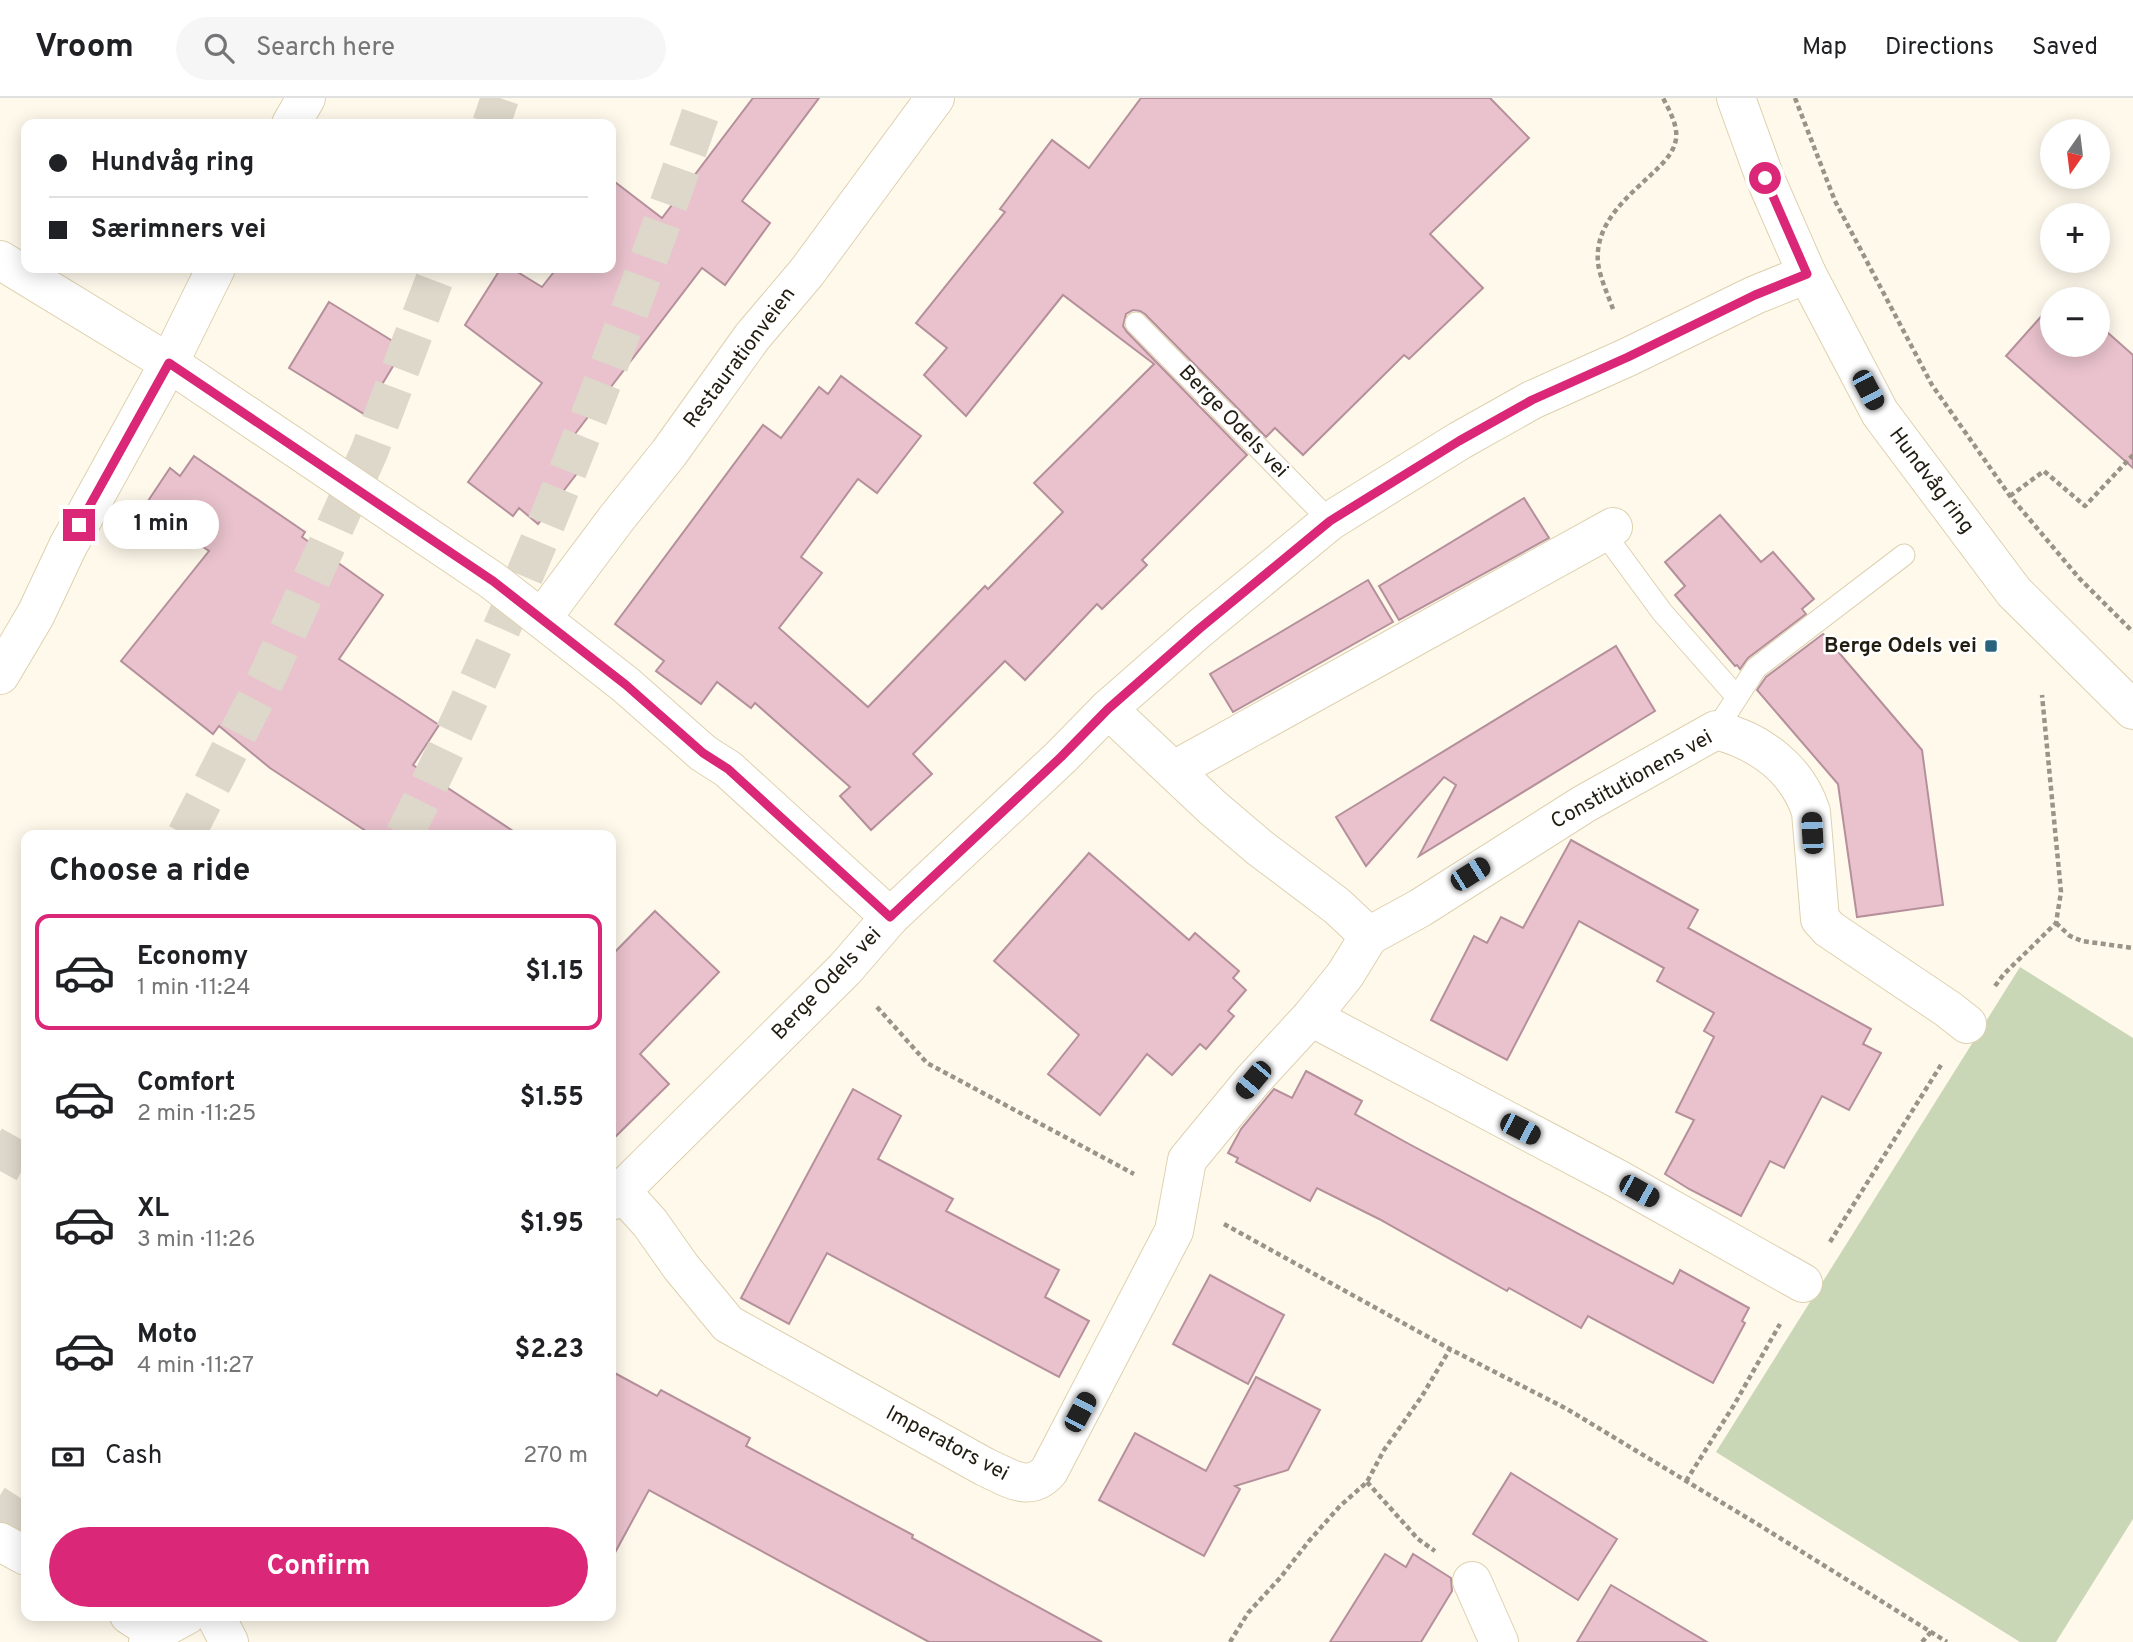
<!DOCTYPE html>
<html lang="en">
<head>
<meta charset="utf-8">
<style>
  body { margin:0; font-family:Overpass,sans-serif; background:#f6f6f6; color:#202124; height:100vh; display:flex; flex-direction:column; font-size:26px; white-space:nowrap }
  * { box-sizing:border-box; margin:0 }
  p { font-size:23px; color:#757577 }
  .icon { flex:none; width:38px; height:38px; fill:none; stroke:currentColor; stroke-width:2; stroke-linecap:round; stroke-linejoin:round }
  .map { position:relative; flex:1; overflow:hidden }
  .details { position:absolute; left:21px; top:732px; width:595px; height:791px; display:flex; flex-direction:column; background:#fff; border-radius:14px; box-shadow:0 4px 18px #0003 }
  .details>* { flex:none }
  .top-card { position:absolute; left:21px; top:21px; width:595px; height:154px; border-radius:14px; box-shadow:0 4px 18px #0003; display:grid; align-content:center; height:154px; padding:0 28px; background:#fff }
  .needle { width:46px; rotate:194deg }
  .controls { position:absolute; left:2040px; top:21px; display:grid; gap:14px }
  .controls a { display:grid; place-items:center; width:70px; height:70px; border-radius:50%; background:#fff; box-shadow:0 4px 18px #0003; font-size:35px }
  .end { position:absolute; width:32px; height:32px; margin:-16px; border:9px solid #db2777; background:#fff; box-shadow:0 0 0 4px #fff }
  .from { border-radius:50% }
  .bubble { position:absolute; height:49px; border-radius:24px; background:#fff; box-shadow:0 4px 18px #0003; font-size:23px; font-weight:700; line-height:49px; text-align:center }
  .car { position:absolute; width:21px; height:42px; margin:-21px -10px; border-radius:9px; box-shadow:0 0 5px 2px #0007; background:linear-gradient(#222 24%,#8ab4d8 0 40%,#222 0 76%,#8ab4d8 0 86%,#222 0) }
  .top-card b { display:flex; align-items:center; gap:24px; height:66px; font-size:26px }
  .top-card b+b { border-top:2px solid #e0e0e0 }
  .top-card i { width:18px; height:18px; background:#202124 }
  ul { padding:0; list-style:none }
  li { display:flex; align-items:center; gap:21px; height:116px; margin:0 14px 10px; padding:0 14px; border:4px solid transparent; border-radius:14px }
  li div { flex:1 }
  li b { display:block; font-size:26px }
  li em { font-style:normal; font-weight:700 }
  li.selected { border-color:#db2777 }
  li>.icon { width:63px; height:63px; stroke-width:1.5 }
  h2 { padding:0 28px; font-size:32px; line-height:84px }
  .pay { display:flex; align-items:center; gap:18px; height:77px; padding:0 28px; font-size:26px }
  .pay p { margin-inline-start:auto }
  .primary-button { display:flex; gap:14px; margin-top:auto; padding:14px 28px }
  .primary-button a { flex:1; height:80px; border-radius:42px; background:#db2777; color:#fff; font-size:28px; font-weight:700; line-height:80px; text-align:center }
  header { display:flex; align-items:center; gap:42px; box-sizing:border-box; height:98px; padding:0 35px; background:#fff; border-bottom:2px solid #e0e0e0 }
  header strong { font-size:33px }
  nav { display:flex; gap:38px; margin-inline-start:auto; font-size:24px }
  .search { width:490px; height:63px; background:#f6f6f6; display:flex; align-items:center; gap:18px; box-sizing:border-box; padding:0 24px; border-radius:38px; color:#757577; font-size:26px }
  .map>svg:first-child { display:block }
  .green { fill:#cad7b6 }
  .building { fill:#e9c2cd; stroke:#b5909b; stroke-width:2 }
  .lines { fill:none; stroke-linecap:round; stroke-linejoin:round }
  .highway-tunnel { stroke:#ddd8ca; stroke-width:38; stroke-dasharray:38 19; stroke-linecap:butt }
  .lane-casing { stroke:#ded1af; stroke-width:23 }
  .street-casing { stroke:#ded1af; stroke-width:40 }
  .secondary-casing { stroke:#ded1af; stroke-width:40 }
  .path { stroke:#999487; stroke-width:4.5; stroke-dasharray:5 3.5; stroke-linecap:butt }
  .lane { stroke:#fff; stroke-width:21 }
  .street { stroke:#fff; stroke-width:38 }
  .secondary { stroke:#fff; stroke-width:38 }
  .route { stroke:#db2777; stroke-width:9 }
  .poi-dot { fill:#29637c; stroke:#fff; stroke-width:2.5 }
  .labels { text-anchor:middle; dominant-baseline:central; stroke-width:5; stroke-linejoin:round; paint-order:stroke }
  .street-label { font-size:21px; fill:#221d11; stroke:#fff }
  .poi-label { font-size:21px; font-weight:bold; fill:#221d11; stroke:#fff; text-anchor:end }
</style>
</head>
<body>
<header>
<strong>Vroom</strong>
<div class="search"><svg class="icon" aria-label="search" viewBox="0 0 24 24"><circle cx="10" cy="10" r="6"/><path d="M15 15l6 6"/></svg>Search here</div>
<nav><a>Map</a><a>Directions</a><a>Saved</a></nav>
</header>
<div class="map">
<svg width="2133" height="1544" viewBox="0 0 2133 1544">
  <rect width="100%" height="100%" fill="#fef9eb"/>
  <polygon class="green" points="2020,869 2133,940 2133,1421 2056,1544 2020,1544 1716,1354"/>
  <g class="building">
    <polygon points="753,0 819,0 742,103 770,125 725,187 702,170 565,349 585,365 538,426 519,410 513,418 468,384 542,285 465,227 501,170 511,170 542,189 557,170 611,170 611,81 662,120"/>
    <polygon points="1141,0 1490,0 1529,40 1430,136 1483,190 1409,261 1404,257 1303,357 1275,330 1266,339 1145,216 1140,213 1133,212 1126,216 1123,228 1127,234 1247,357 1142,462 1147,467 1102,511 1097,506 1025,582 1005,563 913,656 932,676 871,732 840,698 850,689 755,605 751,610 717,584 701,606 656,573 664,563 615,526 763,327 781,340 819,289 828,296 841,278 921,338 877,395 858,381 801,459 822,475 779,530 868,609 985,488 988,491 1063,414 1034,385 1154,266 1063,197 966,318 924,277 947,250 916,225 1005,114 1000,111 1052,42 1089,70"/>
    <polygon points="329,204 404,250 364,316 289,270"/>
    <polygon points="2053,205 2053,247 2098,247 2098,226 2133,257 2133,370 2006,258"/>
    <polygon points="194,358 305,434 302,439 383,497 339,561 439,627 413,667 519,737 372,737 270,670 219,628 213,636 121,563 209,453 144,409 170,370 180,378"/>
    <polygon points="1524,400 1549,440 1399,522 1379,488"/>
    <polygon points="1720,417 1761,464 1773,454 1814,501 1802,511 1806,516 1748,560 1740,571 1737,567 1735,568 1675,497 1685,488 1665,464"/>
    <polygon points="1368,482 1393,524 1233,614 1210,576"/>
    <polygon points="1823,536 1922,652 1943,807 1857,819 1838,686 1757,592 1766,579"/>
    <polygon points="1616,548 1655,613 1419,758 1456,687 1444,679 1366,768 1336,719"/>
    <polygon points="1571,742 1698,812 1688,830 1871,931 1863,946 1881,955 1849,1012 1822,998 1784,1070 1770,1063 1741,1118 1689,1091 1665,1076 1694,1022 1676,1014 1714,939 1704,933 1714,915 1657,883 1664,870 1579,823 1507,962 1431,922 1474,838 1487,845 1501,819 1523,830"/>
    <polygon points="1089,755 1189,842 1195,835 1239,873 1233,880 1246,892 1228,913 1234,918 1206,951 1200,946 1172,977 1147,956 1100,1017 1048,976 1079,937 994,863"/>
    <polygon points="655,813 719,874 640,956 669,986 611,1043 611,858"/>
    <polygon points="1306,973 1362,1003 1355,1016 1409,1046 1673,1186 1680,1172 1749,1210 1742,1223 1745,1225 1713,1285 1588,1218 1581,1230 1509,1190 1507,1193 1379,1121 1317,1090 1310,1103 1236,1064 1238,1060 1228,1055 1241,1031 1274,991 1292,1000"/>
    <polygon points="853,991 901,1018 878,1061 953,1101 946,1113 1059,1172 1045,1199 1089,1223 1059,1279 827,1155 789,1226 741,1200"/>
    <polygon points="1210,1177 1284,1217 1248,1286 1173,1246"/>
    <polygon points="611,1273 657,1298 661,1292 750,1340 746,1348 913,1437 912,1440 1102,1544 929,1544 649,1392 611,1462"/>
    <polygon points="1256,1279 1320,1312 1288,1372 1235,1388 1240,1391 1204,1458 1099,1402 1135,1335 1206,1373"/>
    <polygon points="1511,1375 1617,1441 1578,1502 1473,1436"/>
    <polygon points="1385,1456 1406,1469 1413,1456 1451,1480 1452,1493 1421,1544 1330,1544"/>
    <polygon points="1611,1487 1707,1544 1577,1544"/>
  </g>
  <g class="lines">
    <g class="highway-tunnel">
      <polyline points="491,26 500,0"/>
      <polyline points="186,737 269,575 369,354 439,170"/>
      <path d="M404,737C524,500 619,251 706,0"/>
      <polyline points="0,1073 26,1026"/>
      <polyline points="0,1432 26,1392"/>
    </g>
    <g class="lane-casing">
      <g id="lane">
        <polyline points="1136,225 1330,423"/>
        <polyline points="1604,435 1662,514 1736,598"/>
        <polyline points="1716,632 1756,570 1904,457"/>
      </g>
    </g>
    <g class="street-casing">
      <g id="street">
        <polyline points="291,26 306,0"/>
        <polyline points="0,162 169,265 493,483 626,587 703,655 728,671 890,819"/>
        <polyline points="542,520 616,421 669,355 752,239 807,174 935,0"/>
        <polyline points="0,577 36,516 68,448 169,265 216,170"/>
        <polyline points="1174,672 1613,429"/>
        <path d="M1369,838L1420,810L1584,706L1716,632C1759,643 1797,670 1811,714L1820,821L1829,831L1948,911L1967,926"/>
        <polyline points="1311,919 1616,1080 1803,1185"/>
        <path d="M621,1093L650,1125L681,1169L728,1226L985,1369C1008,1379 1029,1396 1049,1373L1174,1133L1187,1062L1253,982L1311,919L1345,877L1369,838L1337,808L1260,750L1213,710L1108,611"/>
        <polyline points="611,1103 845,871 890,819 1061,659 1108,611 1199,531 1330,423 1459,343 1532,302 1628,259 1755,197 1807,176"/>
        <polyline points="0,1444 26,1458"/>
        <polyline points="1472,1483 1499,1544"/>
        <polyline points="129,1517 156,1534"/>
        <polyline points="215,1517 229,1544"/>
        <polyline points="148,1544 156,1534 187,1517"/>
      </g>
    </g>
    <g class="secondary-casing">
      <polyline id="secondary" points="1736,0 1765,80 1807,176 1880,315 2014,494 2133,612"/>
    </g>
    <g class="path">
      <polyline points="1795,0 1835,103 1932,287 2010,398 2079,480 2133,534"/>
      <path d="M1613,211C1608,197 1600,180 1598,165C1594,124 1630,97 1656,72C1665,63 1674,54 1676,41C1678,27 1669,12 1663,0"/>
      <polyline points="2010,398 2044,373 2085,408 2133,357"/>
      <polyline points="2056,825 2070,838 2082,843 2133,850"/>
      <polyline points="1995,888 2004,876 2056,825 2061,794 2042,597"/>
      <polyline points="877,909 927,965 1134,1076"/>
      <polyline points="1224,1126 1450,1251 1567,1311 1759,1427 1947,1544"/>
      <polyline points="1830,1144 1941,967"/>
      <polyline points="1686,1383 1734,1307 1780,1226"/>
      <polyline points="1367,1384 1418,1441 1435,1453"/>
      <polyline points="1230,1544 1248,1515 1280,1480 1309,1443 1340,1408 1367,1384 1384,1352 1422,1298 1450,1251"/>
      <polyline points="1922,1544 1931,1534"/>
    </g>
    <use href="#lane" class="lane"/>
    <use href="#street" class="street"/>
    <use href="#secondary" class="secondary"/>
  </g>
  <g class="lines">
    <polyline class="route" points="79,427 169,265 493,483 626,587 703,655 728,671 890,819 1061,659 1108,611 1199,531 1330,423 1459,343 1532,302 1628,259 1755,197 1807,176 1765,80"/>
  </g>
  <rect class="poi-dot" x="1984" y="541" width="14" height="14" rx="3.5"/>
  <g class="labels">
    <g class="street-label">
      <text transform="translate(740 260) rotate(-53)">Restaurationveien</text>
      <text transform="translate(1233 324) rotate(46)">Berge Odels vei</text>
      <text transform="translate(1931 383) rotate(53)">Hundvåg ring</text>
      <text transform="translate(1632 682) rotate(-29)">Constitutionens vei</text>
      <text transform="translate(827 886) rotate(-46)">Berge Odels vei</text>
      <text transform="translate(947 1346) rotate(28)">Imperators vei</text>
    </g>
    <g class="poi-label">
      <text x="1977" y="548">Berge Odels vei</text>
    </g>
  </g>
</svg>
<div class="controls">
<a><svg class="needle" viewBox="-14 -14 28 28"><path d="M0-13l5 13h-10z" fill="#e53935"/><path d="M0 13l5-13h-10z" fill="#757577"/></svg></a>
<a>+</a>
<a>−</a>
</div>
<i class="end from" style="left:1765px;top:80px"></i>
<i class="end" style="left:79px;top:427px"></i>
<div class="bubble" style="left:103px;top:402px;width:116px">1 min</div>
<i class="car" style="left:1868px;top:292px;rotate:152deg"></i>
<i class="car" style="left:1812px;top:735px;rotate:357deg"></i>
<i class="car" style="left:1470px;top:776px;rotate:58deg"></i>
<i class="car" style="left:1253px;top:982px;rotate:220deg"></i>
<i class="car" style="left:1520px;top:1031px;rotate:117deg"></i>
<i class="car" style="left:1639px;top:1093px;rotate:119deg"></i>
<i class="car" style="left:1080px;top:1314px;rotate:28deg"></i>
<div class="top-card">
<b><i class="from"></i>Hundvåg ring</b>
<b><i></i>Særimners vei</b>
</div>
<section class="details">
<h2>Choose a ride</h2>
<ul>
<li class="selected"><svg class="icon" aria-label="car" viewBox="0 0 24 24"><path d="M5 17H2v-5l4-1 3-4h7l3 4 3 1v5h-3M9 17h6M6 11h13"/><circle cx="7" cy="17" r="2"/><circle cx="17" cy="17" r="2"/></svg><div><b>Economy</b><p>1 min · 11:24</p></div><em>$1.15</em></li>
<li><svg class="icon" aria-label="car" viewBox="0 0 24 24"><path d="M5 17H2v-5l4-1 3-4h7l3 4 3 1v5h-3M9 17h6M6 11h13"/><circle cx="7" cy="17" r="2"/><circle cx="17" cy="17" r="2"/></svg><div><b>Comfort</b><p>2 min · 11:25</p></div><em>$1.55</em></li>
<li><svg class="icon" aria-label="car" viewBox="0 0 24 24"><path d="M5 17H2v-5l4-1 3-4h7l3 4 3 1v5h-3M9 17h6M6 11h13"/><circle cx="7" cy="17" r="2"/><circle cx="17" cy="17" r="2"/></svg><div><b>XL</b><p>3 min · 11:26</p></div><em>$1.95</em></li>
<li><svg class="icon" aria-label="car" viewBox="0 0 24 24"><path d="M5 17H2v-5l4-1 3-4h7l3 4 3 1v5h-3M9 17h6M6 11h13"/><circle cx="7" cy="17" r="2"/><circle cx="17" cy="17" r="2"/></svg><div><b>Moto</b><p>4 min · 11:27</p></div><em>$2.23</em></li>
</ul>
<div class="pay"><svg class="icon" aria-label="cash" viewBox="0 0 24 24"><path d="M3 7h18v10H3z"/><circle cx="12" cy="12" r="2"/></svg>Cash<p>270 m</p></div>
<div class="primary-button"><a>Confirm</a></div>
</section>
</div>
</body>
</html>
